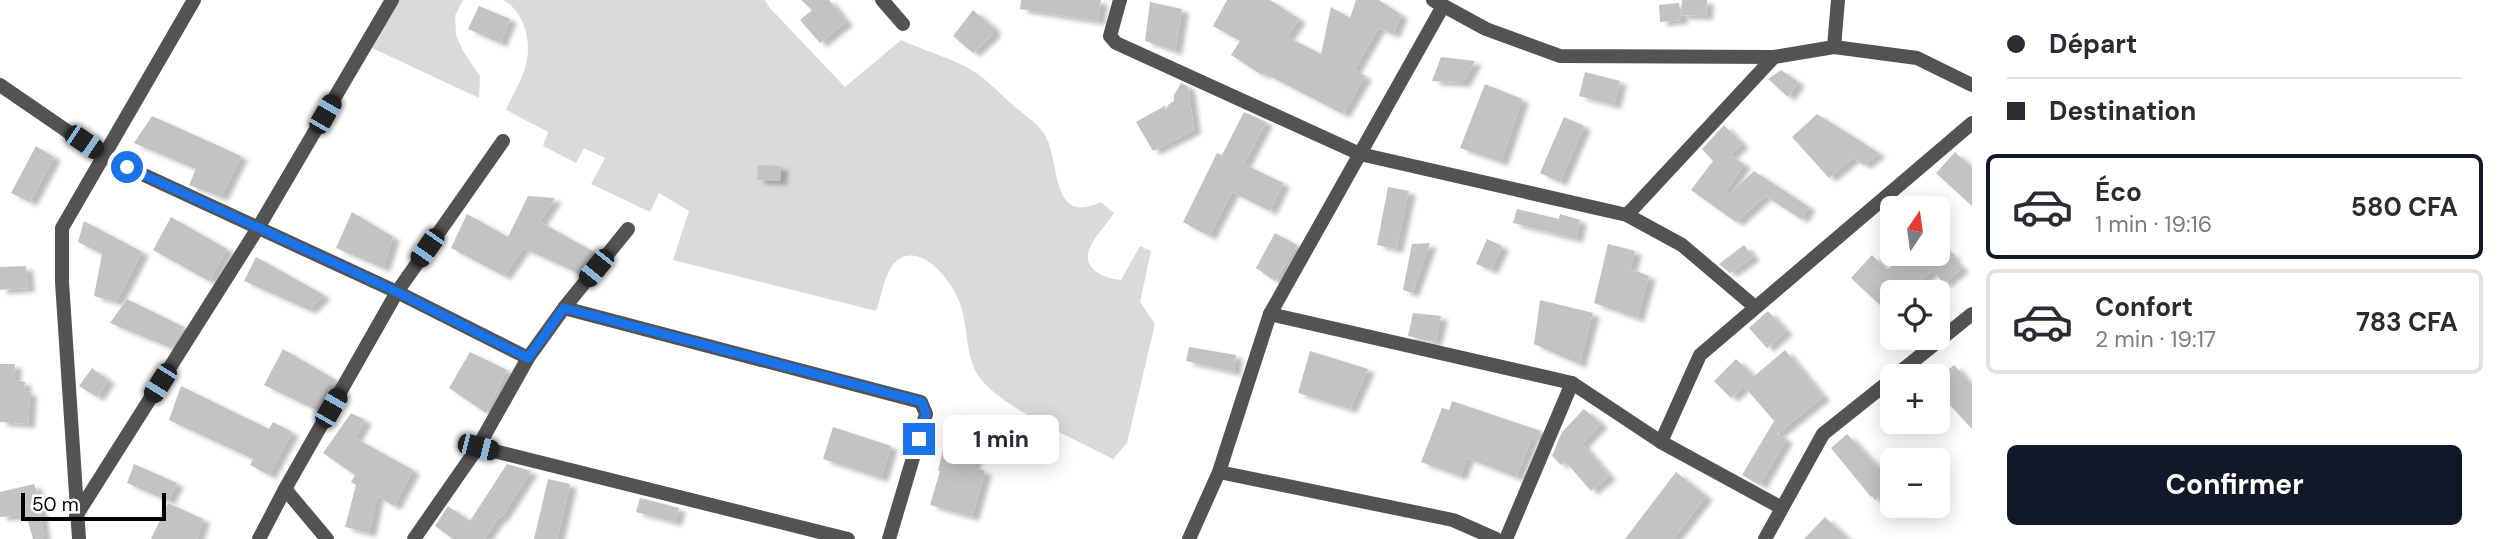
<!DOCTYPE html>
<html lang="fr">
<head>
<meta charset="utf-8">
<style>
  body { margin:0; font-family:"DM Sans",sans-serif; background:#f2f2f3; color:#2b2b33; height:100vh; display:flex; flex-direction:column; font-size:26px; white-space:nowrap }
  * { box-sizing:border-box; margin:0 }
  p { font-size:23px; color:#7c7c81 }
  .icon { flex:none; width:38px; height:38px; fill:none; stroke:currentColor; stroke-width:2; stroke-linecap:round; stroke-linejoin:round }
  .map { position:relative; flex:1; overflow:hidden }
  .panel { display:flex; flex-direction:column; background:#fff; width:525px }
  .panel>* { flex:none }
  .banner { display:grid; align-content:center; height:154px; padding:0 35px; background:#fff }
  .needle { width:46px; rotate:13deg }
  .fabs { position:absolute; left:1880px; top:196px; display:grid; gap:14px }
  .fabs a { display:grid; place-items:center; width:70px; height:70px; border-radius:10px; background:#fff; box-shadow:0 4px 18px #0003; font-size:35px }
  .scale { position:absolute; left:21px; bottom:18px; width:145px; box-sizing:border-box; padding-left:7px; border:4px solid #000; border-top:0; font-size:19px; line-height:24px; white-space:nowrap; color:#000; -webkit-text-stroke:5px #fff; paint-order:stroke }
  .end { position:absolute; width:32px; height:32px; margin:-16px; border:9px solid #1a73e8; background:#fff; box-shadow:0 0 0 4px #fff }
  .from { border-radius:50% }
  .bubble { position:absolute; height:49px; border-radius:10px; background:#fff; box-shadow:0 4px 18px #0003; font-size:23px; font-weight:700; line-height:49px; text-align:center }
  .car { position:absolute; width:21px; height:42px; margin:-21px -10px; border-radius:9px; box-shadow:0 0 5px 2px #0007; background:linear-gradient(#222 24%,#8ab4d8 0 40%,#222 0 76%,#8ab4d8 0 86%,#222 0) }
  .banner b { display:flex; align-items:center; gap:24px; height:66px; font-size:26px }
  .banner b+b { border-top:2px solid #e1e1e2 }
  .banner i { width:18px; height:18px; background:#2b2b33 }
  ul { padding:0; list-style:none }
  li { display:flex; align-items:center; gap:21px; height:105px; margin:0 14px 10px; padding:0 21px; border:4px solid #e1e1e2; border-radius:10px }
  li div { flex:1 }
  li b { display:block; font-size:26px }
  li em { font-style:normal; font-weight:700 }
  li.selected { border-color:#111827 }
  li>.icon { width:63px; height:63px; stroke-width:1.5 }
  .cta { display:flex; gap:14px; margin-top:auto; padding:14px 35px }
  .cta a { flex:1; height:80px; border-radius:10px; background:#111827; color:#fff; font-size:28px; font-weight:700; line-height:80px; text-align:center }
  main { display:flex; flex:1; min-height:0 }
  .map>svg:first-child { display:block }
  .green { fill:#dadada }
  .building { fill:#c3c3c3; filter:url(#shadow) }
  .lines { fill:none; stroke-linecap:round; stroke-linejoin:round }
  .minor { stroke:#535353; stroke-width:14 }
  .route { stroke:#1a73e8; stroke-width:9 }
</style>
</head>
<body>
<main>
<div class="map">
<svg width="1972" height="539" viewBox="0 0 1972 539">
  <defs>
    <filter id="shadow"><feDropShadow dx="7" dy="4" stdDeviation="2" flood-color="#0004"/></filter>
  </defs>
  <rect width="100%" height="100%" fill="#fff"/>
  <g class="green">
    <polygon points="396,0 463,0 455,16 456,35 463,51 480,76 479,98 372,48"/>
    <path d="M503,0H765L769,7L845,87L901,40C923,50 948,57 970,69C986,78 1001,95 1015,107C1024,115 1036,122 1043,132C1062,158 1048,227 1101,202L1114,213C1107,224 1093,238 1089,250C1082,270 1107,279 1121,280L1140,246L1151,251L1140,302L1155,324L1127,443L1113,459C1079,441 1002,408 980,378C964,357 969,325 959,301C950,278 916,236 892,266C884,277 881,298 876,311L673,260L689,211L659,193L650,212L591,184L605,158L584,148L576,163L543,146L548,132L506,110C512,95 523,79 526,64C532,41 524,11 503,0Z"/>
  </g>
  <g class="building">
    <polygon points="801,0 829,0 846,22 820,43 800,20 812,10"/>
    <polygon points="1021,0 1101,0 1098,21 1020,9"/>
    <polygon points="1227,0 1270,0 1299,19 1287,37 1321,54 1331,7 1350,18 1356,0 1379,0 1401,15 1393,34 1378,28 1354,70 1365,76 1343,114 1264,73 1262,75 1231,55 1240,41 1213,26"/>
    <polygon points="1682,0 1707,0 1706,16 1681,15"/>
    <polygon points="1150,2 1182,9 1175,51 1145,41"/>
    <polygon points="1679,3 1681,20 1660,22 1659,5"/>
    <polygon points="479,6 510,19 500,43 468,29"/>
    <polygon points="973,10 993,27 993,34 973,53 953,36"/>
    <polygon points="1441,57 1475,61 1463,83 1432,81"/>
    <polygon points="1781,70 1798,82 1788,97 1768,79"/>
    <polygon points="1585,72 1620,81 1614,105 1579,96"/>
    <polygon points="1181,83 1188,86 1194,130 1153,151 1136,122 1166,105 1165,110 1169,104 1174,101 1174,95"/>
    <polygon points="1485,84 1522,99 1501,162 1460,148"/>
    <polygon points="1244,112 1266,122 1244,164 1283,183 1270,211 1232,192 1209,236 1183,222 1217,153 1222,155"/>
    <polygon points="1817,114 1879,153 1864,165 1853,158 1829,178 1792,137"/>
    <polygon points="152,116 241,156 221,197 189,185 196,169 134,143"/>
    <polygon points="1564,117 1584,126 1560,182 1540,173"/>
    <polygon points="1724,125 1742,144 1730,155 1744,164 1725,193 1728,195 1754,171 1809,207 1801,219 1765,196 1736,222 1691,190 1713,161 1702,149"/>
    <polygon points="36,146 54,157 30,202 11,193"/>
    <polygon points="1955,152 1972,168 1972,206 1936,173"/>
    <polygon points="758,165 781,166 780,181 757,180"/>
    <polygon points="1388,187 1409,191 1396,249 1377,245"/>
    <polygon points="528,196 555,198 540,222 596,253 578,273 523,248 504,276 451,248 467,214 508,237"/>
    <polygon points="1517,209 1559,219 1560,214 1580,220 1576,239 1513,223"/>
    <polygon points="352,212 393,237 383,268 336,248"/>
    <polygon points="171,217 227,249 209,281 153,250"/>
    <polygon points="84,221 142,252 116,302 94,296 102,254 78,242"/>
    <polygon points="1275,233 1297,245 1275,281 1256,268"/>
    <polygon points="1487,239 1502,246 1491,270 1476,264"/>
    <polygon points="1937,241 1949,254 1956,254 1951,257 1962,268 1944,284 1933,271 1904,292 1892,292 1892,316 1851,278 1872,255 1886,270 1908,254 1937,254"/>
    <polygon points="1430,243 1412,293 1403,290 1412,244"/>
    <polygon points="1608,244 1635,251 1630,269 1649,276 1637,318 1594,303"/>
    <polygon points="1744,245 1753,257 1730,273 1719,264"/>
    <polygon points="256,257 324,295 309,310 244,281"/>
    <polygon points="26,266 28,288 0,290 0,267"/>
    <polygon points="127,299 184,327 171,348 110,323"/>
    <polygon points="1540,300 1593,313 1579,364 1534,344"/>
    <polygon points="1768,311 1786,331 1767,348 1749,328"/>
    <polygon points="1413,313 1441,316 1435,342 1408,336"/>
    <polygon points="1189,347 1236,355 1234,372 1186,361"/>
    <polygon points="283,349 336,380 318,411 264,385"/>
    <polygon points="1785,350 1823,397 1777,434 1786,439 1760,485 1742,475 1774,421 1744,386 1731,398 1714,381 1736,359 1753,376 1752,378"/>
    <polygon points="1310,351 1368,369 1350,409 1298,393"/>
    <polygon points="470,352 507,370 486,413 449,388"/>
    <polygon points="0,364 15,364 14,380 25,382 24,391 30,392 28,424 0,422"/>
    <polygon points="1954,365 1972,385 1972,429 1937,391 1937,379"/>
    <polygon points="92,368 108,380 97,397 79,386"/>
    <polygon points="181,386 269,429 273,422 292,432 269,475 250,465 253,459 169,420"/>
    <polygon points="1452,401 1541,431 1537,442 1532,437 1516,477 1467,458 1460,476 1421,462 1442,408 1449,410"/>
    <polygon points="1584,409 1601,424 1582,444 1609,476 1591,491 1565,461 1561,465 1552,456 1562,432"/>
    <polygon points="351,413 365,420 355,438 413,470 394,506 377,496 369,533 345,527 356,485 351,482 355,475 323,453"/>
    <polygon points="833,427 891,446 881,478 823,459"/>
    <polygon points="1847,434 1878,468 1876,470 1890,488 1875,500 1872,496 1871,497 1831,448"/>
    <polygon points="946,437 978,446 973,467 985,471 972,517 930,505 940,471 938,471"/>
    <polygon points="134,464 177,483 168,501 127,483"/>
    <polygon points="507,464 531,471 501,518 499,517 484,539 453,539 435,526 448,506 470,521"/>
    <polygon points="1676,472 1706,496 1673,539 1625,539"/>
    <polygon points="548,479 570,484 557,539 534,539"/>
    <polygon points="34,484 38,495 44,539 33,539 26,515 0,517 0,492"/>
    <polygon points="640,498 679,508 675,522 636,512"/>
    <polygon points="168,503 203,519 197,539 151,539"/>
    <polygon points="1825,517 1848,539 1804,539"/>
  </g>
  <g class="lines">
    <g class="minor">
      <polyline points="882,0 903,24"/>
      <polyline points="1120,0 1110,36 1116,43 1360,154 1627,215 1682,245 1755,307"/>
      <polyline points="1433,0 1486,29 1560,56 1774,57 1834,47 1917,58 1972,85"/>
      <polyline points="1834,47 1838,0"/>
      <polyline points="0,85 105,157 397,292 528,358"/>
      <polyline points="1627,215 1774,57"/>
      <polyline points="564,308 921,402 926,414 889,539"/>
      <polyline points="1270,314 1572,383 1661,442 1782,508"/>
      <polyline points="1895,376 1972,314"/>
      <polyline points="1661,442 1700,355 1972,123"/>
      <polyline points="478,447 848,539"/>
      <polyline points="1219,472 1453,520 1496,539"/>
      <polyline points="285,489 327,539"/>
      <polyline points="76,516 258,228 392,0"/>
      <polyline points="79,539 62,282 62,228 194,0"/>
      <polyline points="259,539 285,489 397,292 503,141"/>
      <polyline points="414,539 478,447 528,358 564,308 628,229"/>
      <polyline points="1189,539 1219,472 1270,314 1443,6"/>
      <polyline points="1506,539 1572,383"/>
      <polyline points="1765,539 1823,434 1892,379"/>
    </g>
  </g>
  <g class="lines">
    <polyline class="route" points="127,167 397,292 528,358 564,308 922,402 926,414 919,439"/>
  </g>
</svg>
<div class="fabs">
<a><svg class="needle" viewBox="-14 -14 28 28"><path d="M0-13l5 13h-10z" fill="#e53935"/><path d="M0 13l5-13h-10z" fill="#7c7c81"/></svg></a>
<a><svg class="icon" aria-label="locate" viewBox="0 0 24 24"><circle cx="12" cy="12" r="6"/><path d="M12 2v4M12 18v4M2 12h4M18 12h4"/></svg></a>
<a>+</a>
<a>−</a>
</div>
<div class="scale">50 m</div>
<i class="end from" style="left:127px;top:167px"></i>
<i class="end" style="left:919px;top:439px"></i>
<div class="bubble" style="left:943px;top:415px;width:116px">1 min</div>
<i class="car" style="left:325px;top:114px;rotate:30deg"></i>
<i class="car" style="left:84px;top:142px;rotate:124deg"></i>
<i class="car" style="left:427px;top:248px;rotate:215deg"></i>
<i class="car" style="left:596px;top:268px;rotate:219deg"></i>
<i class="car" style="left:160px;top:383px;rotate:212deg"></i>
<i class="car" style="left:331px;top:408px;rotate:30deg"></i>
<i class="car" style="left:478px;top:447px;rotate:104deg"></i>
</div>
<section class="panel">
<div class="banner">
<b><i class="from"></i>Départ</b>
<b><i></i>Destination</b>
</div>
<ul>
<li class="selected"><svg class="icon" aria-label="car" viewBox="0 0 24 24"><path d="M5 17H2v-5l4-1 3-4h7l3 4 3 1v5h-3M9 17h6M6 11h13"/><circle cx="7" cy="17" r="2"/><circle cx="17" cy="17" r="2"/></svg><div><b>Éco</b><p>1 min · 19:16</p></div><em>580 CFA</em></li>
<li><svg class="icon" aria-label="car" viewBox="0 0 24 24"><path d="M5 17H2v-5l4-1 3-4h7l3 4 3 1v5h-3M9 17h6M6 11h13"/><circle cx="7" cy="17" r="2"/><circle cx="17" cy="17" r="2"/></svg><div><b>Confort</b><p>2 min · 19:17</p></div><em>783 CFA</em></li>
</ul>
<div class="cta"><a>Confirmer</a></div>
</section>
</main>
</body>
</html>
